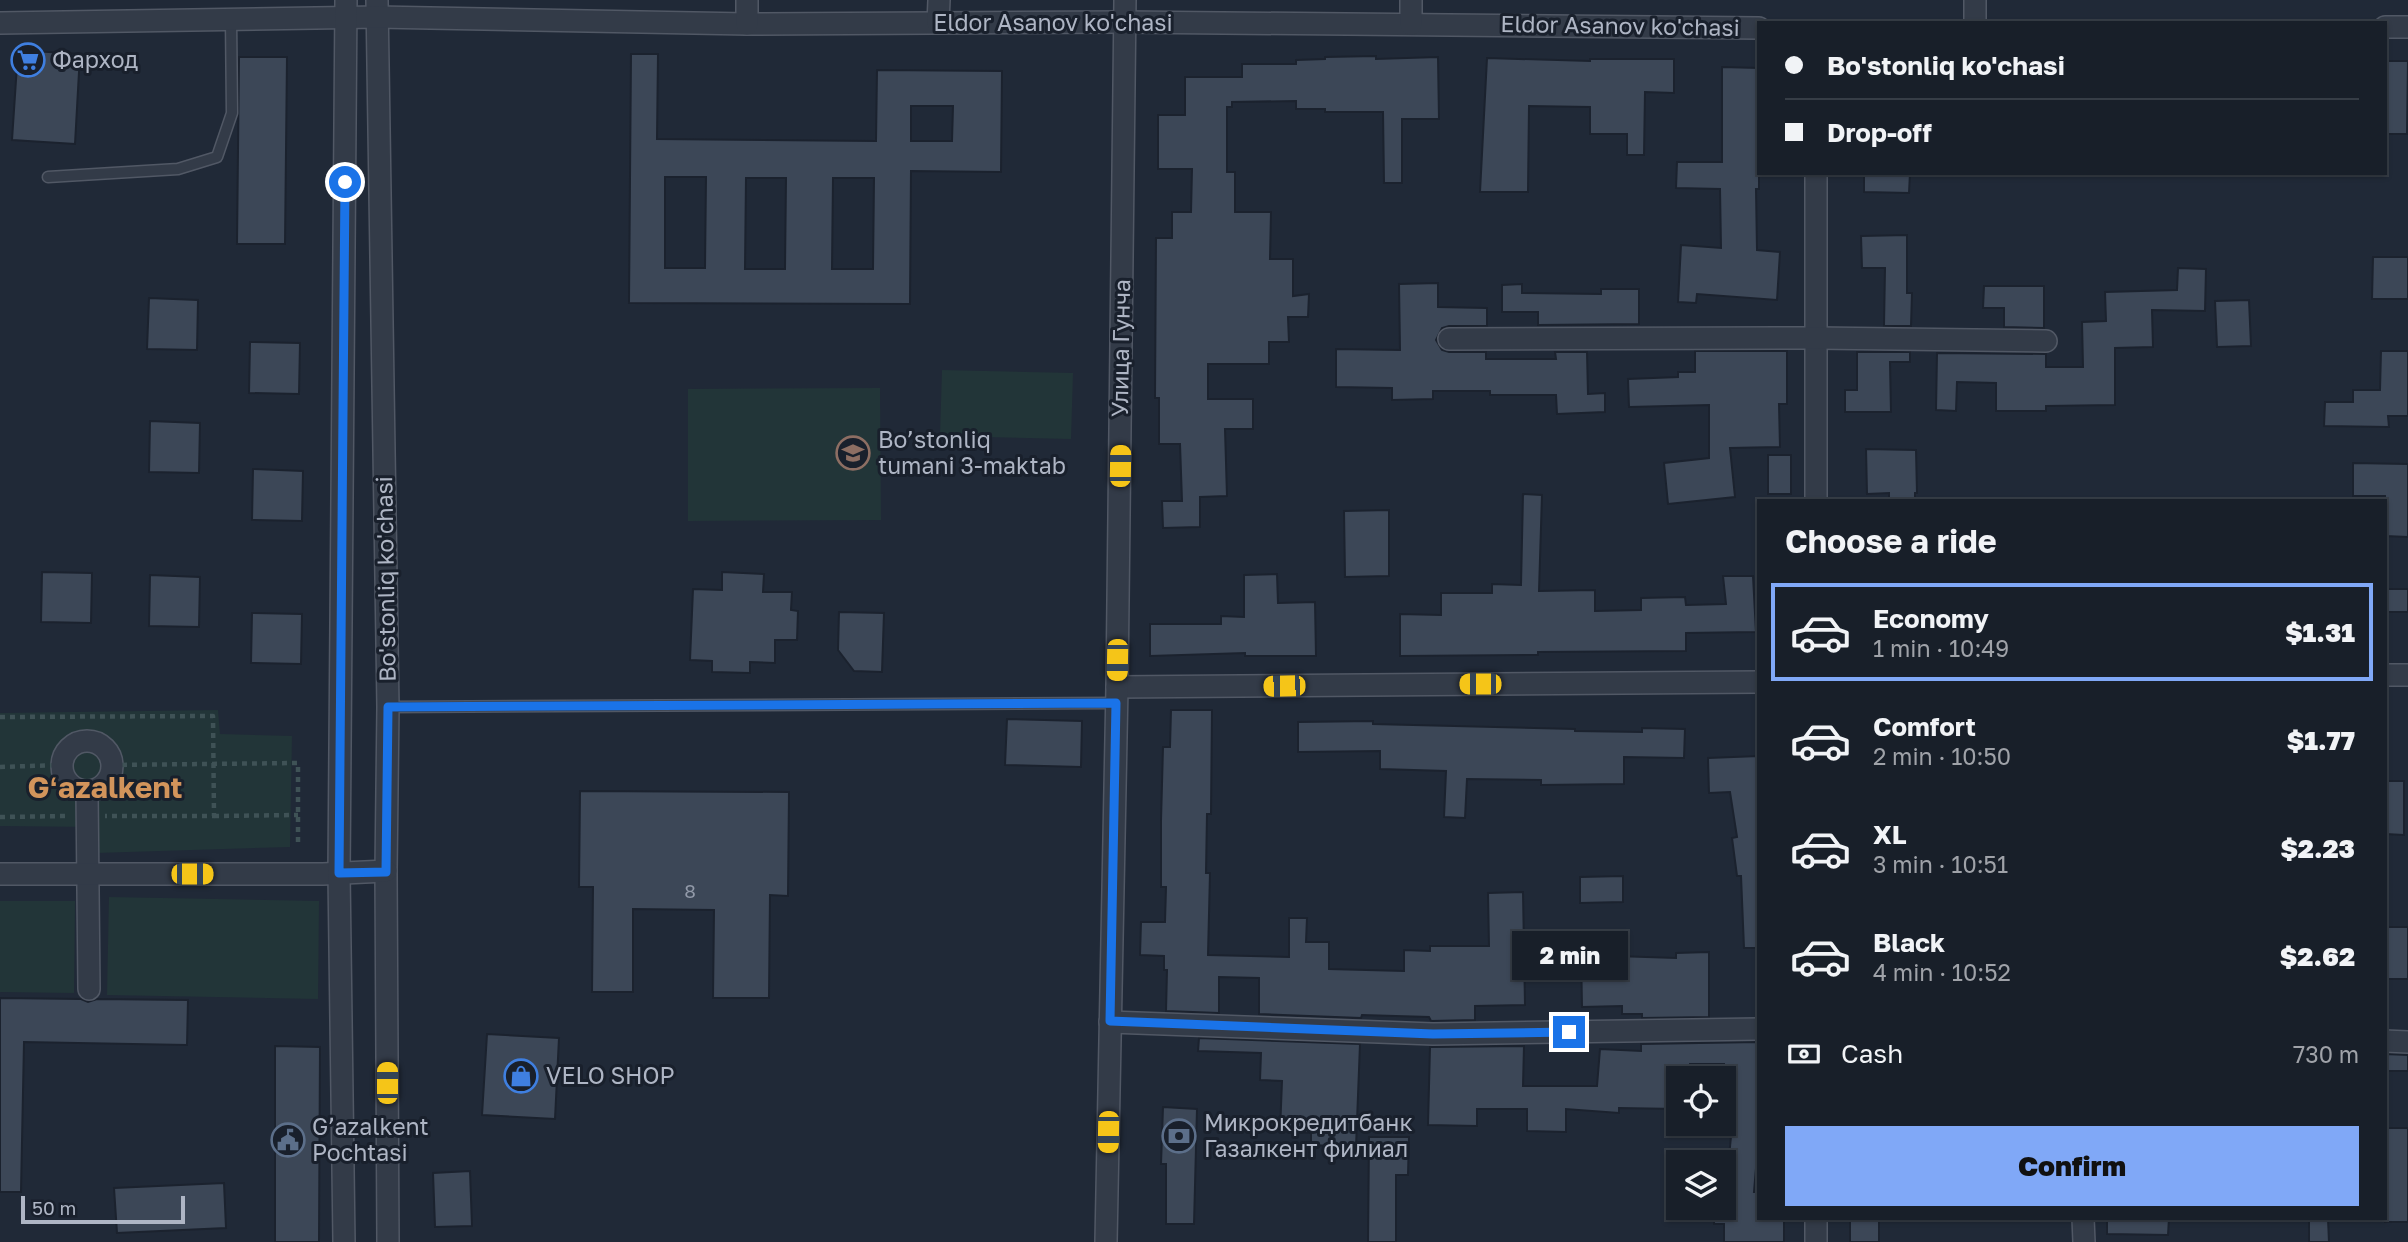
<!DOCTYPE html>
<html lang="en">
<head>
<meta charset="utf-8">
<style>
  body { margin:0; font-family:"Golos Text",sans-serif; background:#252c35; color:#f1f3f6; height:100vh; display:flex; flex-direction:column; font-size:26px; white-space:nowrap }
  * { box-sizing:border-box; margin:0 }
  p { font-size:23px; color:#9fa2a8 }
  .icon { flex:none; width:38px; height:38px; fill:none; stroke:currentColor; stroke-width:2; stroke-linecap:round; stroke-linejoin:round }
  .map { position:relative; flex:1; overflow:hidden }
  .details { position:absolute; left:1757px; top:499px; width:630px; height:721px; display:flex; flex-direction:column; background:#181f29; border-radius:0px; box-shadow:0 2px 5px #0004,0 0 0 2px #363d46 }
  .details>* { flex:none }
  .top-card { position:absolute; left:1757px; top:21px; width:630px; height:154px; border-radius:0px; box-shadow:0 2px 5px #0004,0 0 0 2px #363d46; display:grid; align-content:center; height:154px; padding:0 28px; background:#181f29 }
  .tools { position:absolute; left:1666px; top:1066px; display:grid; gap:14px }
  .tools a { display:grid; place-items:center; width:70px; height:70px; border-radius:0px; background:#181f29; box-shadow:0 2px 5px #0004,0 0 0 2px #363d46; font-size:35px }
  .scale { position:absolute; left:21px; bottom:18px; width:164px; box-sizing:border-box; padding-left:7px; border:4px solid #aeb5c4; border-top:0; font-size:19px; line-height:24px; white-space:nowrap; color:#aeb5c4; -webkit-text-stroke:5px #19202c; paint-order:stroke }
  .end { position:absolute; width:32px; height:32px; margin:-16px; border:9px solid #1a73e8; background:#fff; box-shadow:0 0 0 4px #fff }
  .from { border-radius:50% }
  .bubble { position:absolute; height:49px; border-radius:0px; background:#181f29; box-shadow:0 2px 5px #0004,0 0 0 2px #363d46; font-size:23px; font-weight:800; line-height:49px; text-align:center }
  .car { position:absolute; width:21px; height:42px; margin:-21px -10px; border-radius:9px; box-shadow:0 0 5px 2px #0007; background:linear-gradient(#f5c518 24%,#345 0 40%,#f5c518 0 76%,#345 0 86%,#f5c518 0) }
  .top-card b { display:flex; align-items:center; gap:24px; height:66px; font-size:26px }
  .top-card b+b { border-top:2px solid #363d46 }
  .top-card i { width:18px; height:18px; background:#f1f3f6 }
  ul { padding:0; list-style:none }
  li { display:flex; align-items:center; gap:21px; height:98px; margin:0 14px 10px; padding:0 14px; border:4px solid transparent; border-radius:0px }
  li div { flex:1 }
  li b { display:block; font-size:26px }
  li em { font-style:normal; font-weight:800 }
  li.active { border-color:#80a8f7 }
  li>.icon { width:63px; height:63px; stroke-width:1.5 }
  h2 { padding:0 28px; font-size:32px; line-height:84px }
  .pay { display:flex; align-items:center; gap:18px; height:77px; padding:0 28px; font-size:26px }
  .pay p { margin-inline-start:auto }
  .primary-button { display:flex; gap:14px; margin-top:auto; padding:14px 28px }
  .primary-button a { flex:1; height:80px; border-radius:0px; background:#80a8f7; color:#111; font-size:28px; font-weight:800; line-height:80px; text-align:center }
  .map>svg:first-child { display:block }
  .green { fill:#223538 }
  .building { fill:#3c4757; stroke:#1b222e; stroke-width:2; fill-rule:evenodd }
  .lines { fill:none; stroke-linecap:round; stroke-linejoin:round }
  .lane-casing { stroke:#515865; stroke-width:13 }
  .street-casing { stroke:#515865; stroke-width:24 }
  .path { stroke:#3f5256; stroke-width:4.5; stroke-dasharray:5 5; stroke-linecap:butt }
  .lane { stroke:#333b48; stroke-width:10 }
  .street { stroke:#333b48; stroke-width:21 }
  .route { stroke:#1a73e8; stroke-width:9 }
  .labels { text-anchor:middle; stroke-width:6; stroke-linejoin:round; paint-order:stroke }
  .number-label { font-size:19px; fill:#929aa9 }
  .street-label { font-size:23px; fill:#aeb5c4; stroke:#19202c }
  .poi-label { font-size:23px; fill:#aeb5c4; stroke:#19202c; text-anchor:start }
  .district-label { font-size:30px; font-weight:bold; fill:#d2945b; stroke:#19202c }
</style>
</head>
<body>
<div class="map">
<svg width="2408" height="1242" viewBox="0 0 2408 1242">
  <rect width="100%" height="100%" fill="#202937"/>
  <g class="green">
    <path d="M942,370L1073,373L1071,439L940,436Z"/>
    <path d="M880,388L881,520L688,521V389Z"/>
    <path d="M218,710L220,734L292,736L290,847L96,853L94,827L0,826V713Z"/>
    <path d="M109,897L319,901L318,999L107,995Z"/>
    <path d="M0,901H75L74,993L0,992Z"/>
  </g>
  <g class="building">
    <path d="M18,50L80,54L75,144L12,140Z"/>
    <path d="M631,54H658L657,139L876,141L877,70L1002,71L1001,172L911,171L910,304L629,303ZM911,106H953L952,141H911ZM665,177H706L705,268H665ZM746,178H786L785,269H745ZM833,178H874L873,269H832Z"/>
    <path d="M1376,56V59L1438,57L1439,119H1402V183H1384L1383,112H1325V109H1296V101L1232,102V107H1227V172H1235V212H1271L1270,259H1293V296L1309,294L1308,317H1288L1289,342H1269V364H1208V399H1253V429H1225L1227,496L1200,497V527L1163,528L1162,501H1182L1180,444H1159V398H1155L1156,238H1172V212H1191L1192,169H1158V115H1185V77H1242V64H1296V60L1325,59V57Z"/>
    <path d="M239,57H287L285,244H237Z"/>
    <path d="M1487,58L1590,61V59H1674V93L1645,92L1644,155H1627V134H1590V107L1529,106L1528,192H1480Z"/>
    <path d="M2385,61H2408L2407,134H2385Z"/>
    <path d="M1722,67L1759,68V189H1756L1757,250L1780,252L1777,300L1697,294L1696,303L1678,302L1681,245L1721,248L1720,189L1676,188L1677,162H1722Z"/>
    <path d="M1864,173H1910L1909,193L1864,192Z"/>
    <path d="M1907,235V293H1912L1911,326H1884L1885,268H1862L1861,236Z"/>
    <path d="M2373,257H2408V299H2372Z"/>
    <path d="M2178,268L2206,269L2205,311L2152,310L2153,347L2115,348V405L2046,406V411H1996V383L1957,382L1956,411L1936,410L1937,353L2046,354V367H2083L2082,322L2106,321L2105,292L2177,290Z"/>
    <path d="M1438,283V307L1487,308V326H1449L1442,328L1436,340L1442,350L1449,352H1486V359H1556L1555,352H1587L1588,394L1605,393V412L1557,414L1556,395H1490V391H1433V399L1392,400V388L1336,387V349L1400,350L1399,284Z"/>
    <path d="M1522,284V293L1601,294V289H1639V324L1538,325V312H1502V285Z"/>
    <path d="M1984,286H2044V328L2004,327V308H1983Z"/>
    <path d="M149,298L198,300L197,350L147,349Z"/>
    <path d="M2249,300L2251,346L2217,347L2215,301Z"/>
    <path d="M250,342L300,343L299,394L249,393Z"/>
    <path d="M1695,351H1787V404H1779L1780,447L1730,448L1735,497L1668,504L1664,463L1709,458V405L1629,407L1628,379L1678,377V372H1695Z"/>
    <path d="M2381,351H2408V416H2388L2389,427L2324,426L2325,402H2353V390H2380Z"/>
    <path d="M1857,352H1910V362H1890L1891,412H1845V390H1857Z"/>
    <path d="M150,421L200,423L199,473L149,472Z"/>
    <path d="M1866,449L1916,450L1917,493H1915V500H1889V493L1867,494Z"/>
    <rect x="1768" y="455" width="23" height="39"/>
    <path d="M2353,463L2408,464V537L2385,536V496H2353Z"/>
    <path d="M253,469L303,471L302,521L252,520Z"/>
    <path d="M1523,494L1542,495L1539,591L1595,590V611L1641,610V598L1685,597L1686,605L1726,604L1723,576H1753L1756,632L1686,633V651L1538,652V655L1400,656V614L1441,615V593H1492V584L1521,585Z"/>
    <path d="M1389,510V576L1345,577L1344,511Z"/>
    <path d="M42,572L92,573L91,623L41,622Z"/>
    <path d="M722,572L764,574L763,592H792L791,610L798,611L797,640H775V663L750,662V673L712,672V661L690,660L693,589L722,590Z"/>
    <path d="M1277,574L1278,603L1315,602L1316,656H1245V653L1150,656V624H1221V616L1244,617V575Z"/>
    <path d="M150,575L200,577L199,627L149,626Z"/>
    <rect x="2385" y="589" width="23" height="23"/>
    <path d="M839,612L884,613L882,672L854,671L838,650Z"/>
    <path d="M252,613L302,614L301,664L251,663Z"/>
    <path d="M1171,710H1212L1211,814H1207L1206,873H1210L1208,955L1289,957V918H1307L1306,942H1329V969L1404,971V950L1430,951V946H1489L1488,893L1523,892L1525,1005L1475,1006V1020L1431,1021L1429,1017L1362,1015L1361,1018L1259,1014V978L1219,977V1013L1166,1011L1167,970H1164V956L1140,955L1141,922H1165L1166,887H1161V821L1163,747H1170Z"/>
    <path d="M1007,719L1082,721L1081,767L1005,765Z"/>
    <path d="M1373,721V724L1575,729V731L1642,732V728L1685,729L1684,758L1624,757V784L1541,785V780L1467,779L1465,818L1444,817L1446,771L1380,769V751L1298,752V722Z"/>
    <path d="M1759,756V948H1744L1741,876H1737L1732,838L1737,837L1730,792L1709,793L1708,758Z"/>
    <path d="M2385,781H2404V835L2385,834Z"/>
    <path d="M580,791L789,792L788,896L770,895L769,998H713L714,910L633,909V992H592L593,887H579Z"/>
    <path d="M1623,876V902L1580,903V877Z"/>
    <rect x="2385" y="927" width="23" height="52"/>
    <path d="M1616,951V956L1676,958V953L1709,952V1017L1642,1018V1014H1622V1006L1582,1007L1581,952Z"/>
    <path d="M0,998L81,999L88,1002L97,999L188,1000L187,1045L24,1042L21,1192H0Z"/>
    <path d="M487,1034L559,1038L555,1119L482,1115Z"/>
    <path d="M1199,1038L1360,1044L1356,1147L1311,1145V1133L1280,1131L1282,1081L1260,1080L1261,1053L1198,1051Z"/>
    <path d="M1759,1042V1133L1754,1192H1759V1218H1784V1242H1724V1224H1714V1208H1724L1733,1116L1724,1115V1064H1690V1078H1678V1109L1619,1108V1113L1566,1109V1132L1527,1131V1109H1477V1126L1428,1125L1430,1047L1524,1046L1523,1086H1597L1600,1049L1641,1051V1044Z"/>
    <path d="M275,1046L320,1047L319,1242H275Z"/>
    <path d="M2385,1054L2408,1055V1071H2385Z"/>
    <path d="M1163,1107L1197,1109L1194,1224H1166V1164H1161Z"/>
    <rect x="2385" y="1128" width="23" height="94"/>
    <path d="M1369,1137H1409L1408,1175H1396V1242H1368Z"/>
    <path d="M470,1171L472,1226L435,1227L433,1173Z"/>
    <path d="M224,1183L226,1228L117,1233L114,1188Z"/>
    <rect x="1850" y="1218" width="29" height="24"/>
    <path d="M2107,1218H2169L2168,1235L2107,1234Z"/>
    <path d="M2309,1218H2328L2329,1242H2309Z"/>
  </g>
  <g class="lines">
    <defs>
      <g id="lane">
        <path d="M48,177L178,169L217,157L232,113L231,19"/>
        <path d="M388,707L1116,703"/>
      </g>
      <g id="street">
        <path d="M377,0L388,707L386,871L388,1242"/>
        <path d="M1975,0V23"/>
        <path d="M0,23L377,17L747,24L1125,22L1759,28"/>
        <path d="M938,23L939,0"/>
        <path d="M747,24V0"/>
        <path d="M1411,24V0"/>
        <path d="M2385,27H2408"/>
        <path d="M1816,173V500"/>
        <path d="M1449,339L1817,338L2046,341"/>
        <path d="M2385,675H2408"/>
        <path d="M1117,687L1759,682"/>
        <circle cx="87" cy="766" r="25"/>
        <path d="M87,791L89,989"/>
        <path d="M0,874H323L386,871"/>
        <path d="M1110,1022L1433,1034L1759,1029"/>
        <path d="M2385,1041L2408,1042"/>
        <path d="M1816,1218V1242"/>
        <path d="M2083,1218L2084,1242"/>
        <path d="M344,1242L339,873L346,0"/>
        <path d="M1106,1242L1117,687L1125,0"/>
      </g>
    </defs>
    <use href="#lane" class="lane-casing"/>
    <use href="#street" class="street-casing"/>
    <g class="path">
      <path d="M0,717L213,716L214,816H105"/>
      <path d="M112,765L298,763V844"/>
      <path d="M0,767L62,765"/>
      <path d="M214,816L298,815"/>
      <path d="M0,817L68,816"/>
    </g>
    <use href="#lane" class="lane"/>
    <use href="#street" class="street"/>
  </g>
  <g class="lines">
    <path class="route" d="M345,182L339,873L386,872L388,707L1116,703L1110,1021L1433,1034L1569,1032"/>
  </g>
  <defs>
    <symbol id="supermarket-ring" viewBox="-11 -11 22 22"><circle r="9.5" fill="#19202c" stroke="#3f7fe0" stroke-width="1.5"/><path d="M-6-5.5h2.5l.6 2H6L4.5 2H-2.5L-4.4-4H-6ZM-1.5 3.2a1.3 1.3 0 1 0 .1 0ZM3 3.2a1.3 1.3 0 1 0 .1 0Z" fill="#3f7fe0"/></symbol>
    <symbol id="school-ring" viewBox="-11 -11 22 22"><circle r="9.5" fill="#19202c" stroke="#8d6e63" stroke-width="1.5"/><path d="M0-5L7-2L0 1L-7-2ZM-4 1L0 2.5L4 1V4Q0 6-4 4Z" fill="#8d6e63"/></symbol>
    <symbol id="shop-ring" viewBox="-11 -11 22 22"><circle r="9.5" fill="#19202c" stroke="#3f7fe0" stroke-width="1.5"/><path d="M-5-2.5h2.3a2.7 3.5 0 0 1 5.4 0H5L5.5 6h-11ZM-1.5-2.5h3a1.5 2.3 0 0 0-3 0Z" fill="#3f7fe0"/></symbol>
    <symbol id="bank-ring" viewBox="-11 -11 22 22"><circle r="9.5" fill="#19202c" stroke="#5c6f8a" stroke-width="1.5"/><path d="M-6-4H6V4H-6ZM0-2.3a2.3 2.3 0 1 0 0 4.6a2.3 2.3 0 1 0 0-4.6Z" fill="#5c6f8a"/></symbol>
    <symbol id="civic-ring" viewBox="-11 -11 22 22"><circle r="9.5" fill="#19202c" stroke="#5c6f8a" stroke-width="1.5"/><path d="M-.6-6.5H3V-4.5H.6V-3L4-1V1h2V6H-6V1h2V-1L-.6-3ZM-1.2 2.5V6h2.4V2.5Z" fill="#5c6f8a"/></symbol>
  </defs>
  <g fill-rule="evenodd">
    <use href="#supermarket-ring" x="9" y="41" width="38" height="38"/>
    <use href="#school-ring" x="834" y="434" width="38" height="38"/>
    <use href="#shop-ring" x="502" y="1057" width="38" height="38"/>
    <use href="#bank-ring" x="1160" y="1117" width="38" height="38"/>
    <use href="#civic-ring" x="269" y="1121" width="38" height="38"/>
  </g>
  <g class="labels">
    <g class="number-label">
      <text x="690" y="898">8</text>
    </g>
    <g class="street-label">
      <text x="1053" y="31">Eldor Asanov ko'chasi</text>
      <text transform="translate(1620 26) rotate(1)" y="8">Eldor Asanov ko'chasi</text>
      <text transform="translate(1121 348) rotate(-89)" y="8">Улица Гунча</text>
      <text transform="translate(386 579) rotate(-91)" y="8">Bo'stonliq ko'chasi</text>
    </g>
    <g class="poi-label">
      <text x="52" y="68">Фарход</text>
      <text x="878" y="448">Bo’stonliq<tspan x="878" dy="26">tumani 3-maktab</tspan></text>
      <text x="546" y="1084">VELO SHOP</text>
      <text x="1204" y="1131">Микрокредитбанк<tspan x="1204" dy="26">Газалкент филиал</tspan></text>
      <text x="312" y="1135">Gʼazalkent<tspan x="312" dy="26">Pochtasi</tspan></text>
    </g>
    <g class="district-label">
      <text x="105" y="798">Gʻazalkent</text>
    </g>
  </g>
</svg>
<div class="tools">
<a><svg class="icon" aria-label="locate" viewBox="0 0 24 24"><circle cx="12" cy="12" r="6"/><path d="M12 2v4M12 18v4M2 12h4M18 12h4"/></svg></a>
<a><svg class="icon" aria-label="layers" viewBox="0 0 24 24"><path d="M12 4l9 5-9 5-9-5zM3 14l9 5 9-5"/></svg></a>
</div>
<div class="scale">50 m</div>
<i class="end from" style="left:345px;top:182px"></i>
<i class="end" style="left:1569px;top:1032px"></i>
<div class="bubble" style="left:1512px;top:931px;width:116px">2 min</div>
<i class="car" style="left:1120px;top:466px;rotate:1deg"></i>
<i class="car" style="left:1117px;top:660px;rotate:181deg"></i>
<i class="car" style="left:1480px;top:684px;rotate:270deg"></i>
<i class="car" style="left:1284px;top:686px;rotate:269deg"></i>
<i class="car" style="left:192px;top:874px;rotate:90deg"></i>
<i class="car" style="left:387px;top:1083px;rotate:0deg"></i>
<i class="car" style="left:1108px;top:1132px;rotate:181deg"></i>
<div class="top-card">
<b><i class="from"></i>Bo'stonliq ko'chasi</b>
<b><i></i>Drop-off</b>
</div>
<section class="details">
<h2>Choose a ride</h2>
<ul>
<li class="active"><svg class="icon" aria-label="car" viewBox="0 0 24 24"><path d="M5 17H2v-5l4-1 3-4h7l3 4 3 1v5h-3M9 17h6M6 11h13"/><circle cx="7" cy="17" r="2"/><circle cx="17" cy="17" r="2"/></svg><div><b>Economy</b><p>1 min · 10:49</p></div><em>$1.31</em></li>
<li><svg class="icon" aria-label="car" viewBox="0 0 24 24"><path d="M5 17H2v-5l4-1 3-4h7l3 4 3 1v5h-3M9 17h6M6 11h13"/><circle cx="7" cy="17" r="2"/><circle cx="17" cy="17" r="2"/></svg><div><b>Comfort</b><p>2 min · 10:50</p></div><em>$1.77</em></li>
<li><svg class="icon" aria-label="car" viewBox="0 0 24 24"><path d="M5 17H2v-5l4-1 3-4h7l3 4 3 1v5h-3M9 17h6M6 11h13"/><circle cx="7" cy="17" r="2"/><circle cx="17" cy="17" r="2"/></svg><div><b>XL</b><p>3 min · 10:51</p></div><em>$2.23</em></li>
<li><svg class="icon" aria-label="car" viewBox="0 0 24 24"><path d="M5 17H2v-5l4-1 3-4h7l3 4 3 1v5h-3M9 17h6M6 11h13"/><circle cx="7" cy="17" r="2"/><circle cx="17" cy="17" r="2"/></svg><div><b>Black</b><p>4 min · 10:52</p></div><em>$2.62</em></li>
</ul>
<div class="pay"><svg class="icon" aria-label="cash" viewBox="0 0 24 24"><path d="M3 7h18v10H3z"/><circle cx="12" cy="12" r="2"/></svg>Cash<p>730 m</p></div>
<div class="primary-button"><a>Confirm</a></div>
</section>
</div>
</body>
</html>
